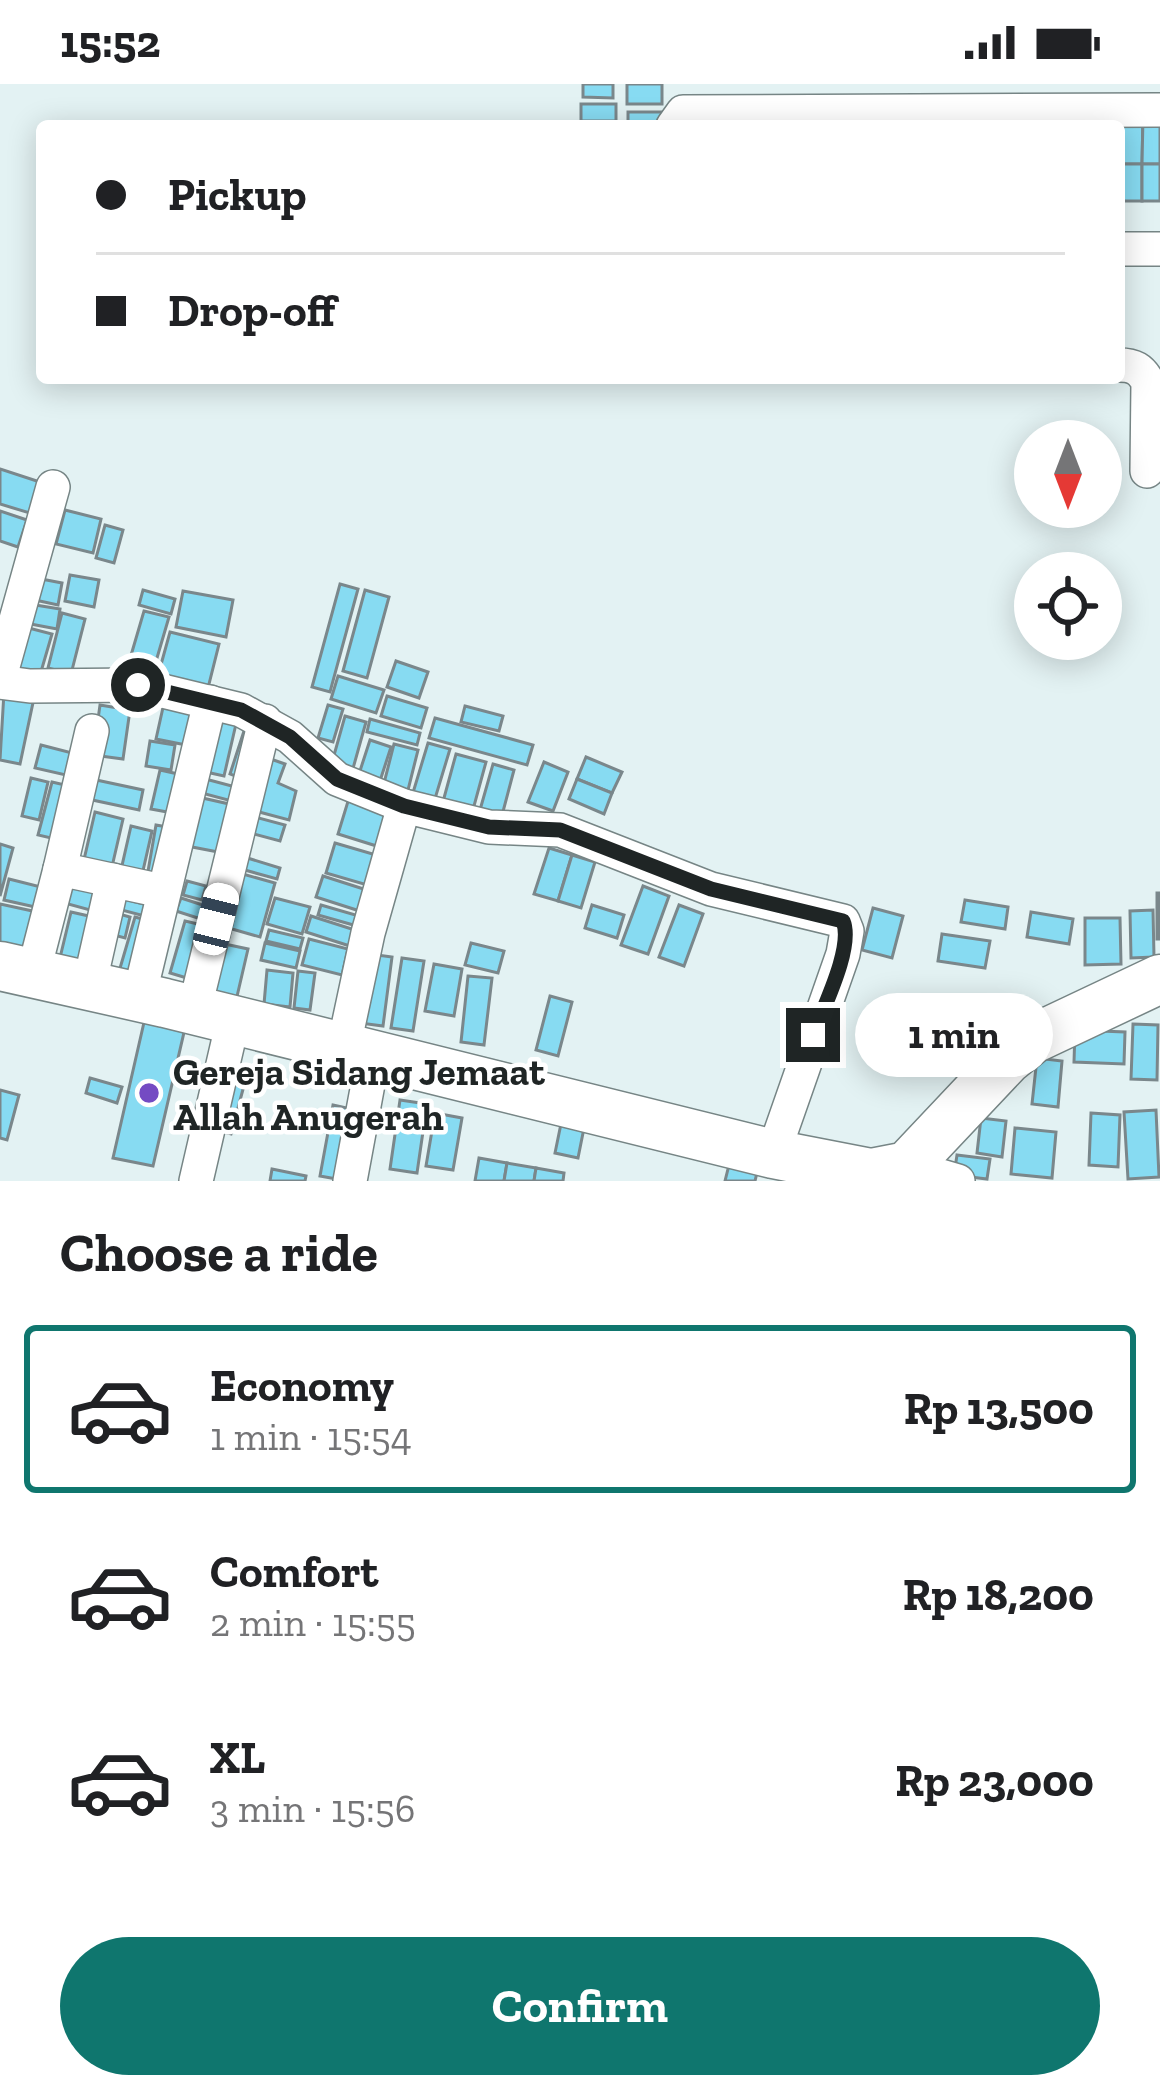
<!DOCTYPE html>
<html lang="en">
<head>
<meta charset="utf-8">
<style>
  body { margin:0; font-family:"Zilla Slab",serif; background:#f6f6f6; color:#202124; height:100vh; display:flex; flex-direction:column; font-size:45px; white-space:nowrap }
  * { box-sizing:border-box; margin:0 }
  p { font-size:39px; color:#757577 }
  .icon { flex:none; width:66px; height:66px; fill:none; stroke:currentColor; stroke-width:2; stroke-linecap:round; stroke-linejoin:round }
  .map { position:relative; height:1097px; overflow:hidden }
  .details { display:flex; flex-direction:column; background:#fff; flex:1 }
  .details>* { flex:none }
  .hud { position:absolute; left:36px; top:36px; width:1089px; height:264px; border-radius:12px; box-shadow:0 6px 30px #0003; display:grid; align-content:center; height:264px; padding:0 60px; background:#fff }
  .needle { width:78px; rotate:180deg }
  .fabs { position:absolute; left:1014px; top:336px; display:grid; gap:24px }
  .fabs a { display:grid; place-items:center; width:108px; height:108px; border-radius:50%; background:#fff; box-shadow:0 6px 30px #0003; font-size:60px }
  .end { position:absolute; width:54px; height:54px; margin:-27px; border:15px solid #1f2525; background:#fff; box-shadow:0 0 0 6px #fff }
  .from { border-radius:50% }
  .bubble { position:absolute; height:84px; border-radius:42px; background:#fff; box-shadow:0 6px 30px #0003; font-size:39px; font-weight:800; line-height:84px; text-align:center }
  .car { position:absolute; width:36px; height:72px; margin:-36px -18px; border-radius:15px; box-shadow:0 0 9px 3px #0007; background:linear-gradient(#fff 24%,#345 0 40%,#fff 0 76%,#345 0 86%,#fff 0) }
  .hud b { display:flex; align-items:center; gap:42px; height:114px; font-size:45px }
  .hud b+b { border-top:3px solid #e0e0e0 }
  .hud i { width:30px; height:30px; background:#202124 }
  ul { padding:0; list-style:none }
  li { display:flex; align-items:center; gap:36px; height:168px; margin:0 24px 18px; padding:0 36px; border:6px solid transparent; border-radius:12px }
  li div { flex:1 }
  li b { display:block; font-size:45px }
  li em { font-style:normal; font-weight:800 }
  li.active { border-color:#0f766e }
  li>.icon { width:108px; height:108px; stroke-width:1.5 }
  h2 { padding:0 60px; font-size:54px; line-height:144px }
  .action { display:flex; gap:24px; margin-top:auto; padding:24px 60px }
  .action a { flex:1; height:138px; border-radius:72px; background:#0f766e; color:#fff; font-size:48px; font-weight:800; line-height:138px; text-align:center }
  .status { display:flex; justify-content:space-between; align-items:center; height:84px; padding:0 60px; background:#fff; direction:ltr }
  .status svg { height:33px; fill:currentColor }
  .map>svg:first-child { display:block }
  .building { fill:#87dbf2; stroke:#7a878b; stroke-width:3 }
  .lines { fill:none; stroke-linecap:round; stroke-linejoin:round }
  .minor-casing { stroke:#768585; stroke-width:36 }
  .secondary-casing { stroke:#768585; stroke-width:51 }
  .minor { stroke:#fff; stroke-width:33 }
  .secondary { stroke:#fff; stroke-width:48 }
  .route { stroke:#1f2525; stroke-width:15 }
  .poi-dot { fill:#744bc3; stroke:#fff; stroke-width:4.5 }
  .labels { text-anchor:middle; stroke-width:9; stroke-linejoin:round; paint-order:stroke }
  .poi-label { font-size:39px; font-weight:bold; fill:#1f2525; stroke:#fff; text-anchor:start }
</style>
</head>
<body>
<div class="status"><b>15:52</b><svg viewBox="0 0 49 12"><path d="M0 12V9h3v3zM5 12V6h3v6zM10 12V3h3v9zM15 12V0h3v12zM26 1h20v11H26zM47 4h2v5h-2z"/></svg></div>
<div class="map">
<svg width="1160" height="1097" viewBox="0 0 1160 1097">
  <rect width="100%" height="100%" fill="#e3f2f3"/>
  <g class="building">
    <path d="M583,0H613V14L583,13Z"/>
    <rect x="627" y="0" width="35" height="20"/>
    <rect x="581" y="20" width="35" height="17"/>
    <rect x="628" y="28" width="37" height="14"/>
    <path d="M1143,32L1142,80H1119V42Z"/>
    <path d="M1143,32H1160V80H1142Z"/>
    <rect x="1119" y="80" width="23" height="37"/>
    <rect x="1142" y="80" width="18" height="37"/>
    <path d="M0,385L43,399L33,430L0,420Z"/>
    <path d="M65,426L101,435L93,469L56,460Z"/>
    <path d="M0,427L27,436L18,463L0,457Z"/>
    <path d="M105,441L123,446L114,479L96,474Z"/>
    <path d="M70,491L99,496L94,523L65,517Z"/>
    <path d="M31,493L62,499L58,521L26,514Z"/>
    <path d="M340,500L358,505L330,608L312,603Z"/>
    <path d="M143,506L175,515L171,530L139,521Z"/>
    <path d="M365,506L389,513L367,594L343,587Z"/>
    <path d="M183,507L233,516L226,553L176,543Z"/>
    <path d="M23,519L60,525L57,545L20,538Z"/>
    <path d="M144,527L169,533L152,591L127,585Z"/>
    <path d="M62,529L85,535L71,590L48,584Z"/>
    <path d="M21,542L52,550L38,598L7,590Z"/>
    <path d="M170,548L219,560L207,608L157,595Z"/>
    <path d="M396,577L428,588L419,614L387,603Z"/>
    <path d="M338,592L384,606L376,629L331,615Z"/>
    <path d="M4,608L34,614L20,680L0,676Z"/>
    <path d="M387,612L427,624L421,644L381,632Z"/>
    <path d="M164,619L203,627L196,663L156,655Z"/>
    <path d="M100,621L130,626L123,675L93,671Z"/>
    <path d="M328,621L343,625L333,658L318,654Z"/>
    <path d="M465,622L503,632L499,647L461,638Z"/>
    <path d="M345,632L366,638L352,688L331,682Z"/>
    <path d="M209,634L236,640L224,692L197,686Z"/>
    <path d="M435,634L533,661L527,681L429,654Z"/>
    <path d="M370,635L420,649L417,661L367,648Z"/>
    <path d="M244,647L260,653L245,696L230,690Z"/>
    <path d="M370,656L391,663L379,700L358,693Z"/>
    <path d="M150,657L175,661L171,686L146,682Z"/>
    <path d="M428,659L450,665L434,718L412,712Z"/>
    <path d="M394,660L418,666L406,714L382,707Z"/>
    <path d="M41,661L84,672L79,694L35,684Z"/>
    <path d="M456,670L486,678L471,733L441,725Z"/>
    <path d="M259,671L285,680L278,699L296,707L289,736L244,724Z"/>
    <path d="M586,673L622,688L612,709L577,695Z"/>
    <path d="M544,678L568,688L553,727L528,718Z"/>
    <path d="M493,680L514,686L500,739L478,733Z"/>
    <path d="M160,686L187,692L178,730L151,725Z"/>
    <path d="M198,693L247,706L243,720L194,707Z"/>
    <path d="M31,694L48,698L39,736L22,732Z"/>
    <path d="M87,694L143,706L139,726L83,714Z"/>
    <path d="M577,695L612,709L604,730L569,715Z"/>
    <path d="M52,698L78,704L64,757L38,751Z"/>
    <path d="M198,713L229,720L218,768L187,762Z"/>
    <path d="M349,714L394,727L383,764L338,750Z"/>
    <path d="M95,728L123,735L111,787L83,780Z"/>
    <path d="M244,730L285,741L280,757L239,746Z"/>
    <path d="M156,741L173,744L164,796L147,793Z"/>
    <path d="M131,742L152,747L142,791L121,786Z"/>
    <path d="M335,759L383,773L374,803L326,789Z"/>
    <path d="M0,760L13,764L0,812Z"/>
    <path d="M549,764L572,771L558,817L534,810Z"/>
    <path d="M238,771L280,784L277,795L234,783Z"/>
    <path d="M572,771L595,778L581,824L558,817Z"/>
    <path d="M232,787L275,799L260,853L218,841Z"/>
    <path d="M323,792L373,808L366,829L316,813Z"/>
    <path d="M9,795L49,805L44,825L4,816Z"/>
    <path d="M187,797L206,802L202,816L183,811Z"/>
    <path d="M61,800L106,811L101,829L57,817Z"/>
    <path d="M643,802L669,812L648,870L621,861Z"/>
    <rect x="1157" y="809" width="3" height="46"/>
    <path d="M117,813L155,823L152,834L114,824Z"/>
    <path d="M181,814L218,826L213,839L176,827Z"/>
    <path d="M275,814L310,823L302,850L267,840Z"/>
    <path d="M965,816L1008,823L1005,845L961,838Z"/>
    <path d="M0,820L37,828L30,865L0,859Z"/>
    <path d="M321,821L359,832L357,842L318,831Z"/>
    <path d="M592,821L624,831L617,854L585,844Z"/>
    <path d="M679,821L703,830L684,882L659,873Z"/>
    <path d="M873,824L903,832L892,874L862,866Z"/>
    <path d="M1153,826L1154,873L1131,874L1130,827Z"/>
    <path d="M71,828L102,835L89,889L58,882Z"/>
    <path d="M112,828L130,833L125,854L106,849Z"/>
    <path d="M1031,828L1073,835L1069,860L1027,853Z"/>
    <path d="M311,832L358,847L353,863L306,848Z"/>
    <path d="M135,833L153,838L136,893L118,891Z"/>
    <path d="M1085,834H1120L1121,880L1085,881Z"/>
    <path d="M185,837L211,843L197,897L170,889Z"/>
    <path d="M269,846L303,854L300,865L266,857Z"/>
    <path d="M942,850L990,857L985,884L938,877Z"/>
    <path d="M309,855L348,865L342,891L302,881Z"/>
    <path d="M220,859L248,865L235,921L207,915Z"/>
    <path d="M265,859L300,867L296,884L261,876Z"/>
    <path d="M471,859L504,867L498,889L465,881Z"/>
    <path d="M370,870L392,873L383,942L360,939Z"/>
    <path d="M402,874L424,877L413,947L391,944Z"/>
    <path d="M434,880L462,885L454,932L425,927Z"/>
    <path d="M267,886L293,889L290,923L264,920Z"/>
    <path d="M298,887L315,889L310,926L294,924Z"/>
    <path d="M468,892L492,894L484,961L461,958Z"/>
    <path d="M550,912L572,918L558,972L536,966Z"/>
    <path d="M145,934L185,944L153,1082L113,1074Z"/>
    <path d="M1133,940L1158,941L1157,996L1131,995Z"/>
    <path d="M1075,946L1125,948L1124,980L1074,978Z"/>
    <path d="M1037,974L1062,977L1058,1023L1032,1020Z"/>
    <path d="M230,978L249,983L231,1050L212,1045Z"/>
    <path d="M90,994L122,1003L117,1019L86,1009Z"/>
    <path d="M0,1006L19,1011L7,1056L0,1054Z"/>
    <path d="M400,1016L427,1020L417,1089L390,1085Z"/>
    <path d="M333,1021L355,1026L342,1096L320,1092Z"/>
    <path d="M1156,1026L1159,1093L1128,1095L1124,1028Z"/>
    <path d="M435,1029L462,1034L453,1086L426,1082Z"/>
    <path d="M1091,1029L1120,1031L1118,1083L1089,1081Z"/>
    <path d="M563,1030L586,1034L578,1074L555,1069Z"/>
    <path d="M981,1034L1006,1037L1002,1073L977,1069Z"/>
    <path d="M1015,1044L1056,1048L1052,1094L1011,1090Z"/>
    <path d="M957,1071L990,1075L987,1095L954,1091Z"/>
    <path d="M479,1074L507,1079L504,1097H475Z"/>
    <path d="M730,1077L758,1084L755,1097H725Z"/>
    <path d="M507,1079L536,1084L534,1097H504Z"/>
    <path d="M536,1084L564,1089L563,1097H534Z"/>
    <path d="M272,1085L306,1092L305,1097H270Z"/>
  </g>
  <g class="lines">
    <defs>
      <g id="minor">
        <path d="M673,42L683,28L1160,26"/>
        <path d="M1119,165H1160"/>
        <path d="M1119,281C1134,281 1141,285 1148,298L1147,387"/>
        <path d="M0,593L53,403"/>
        <path d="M0,598L30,602L138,601L241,626L290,653L337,695L404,722L489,743L560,746L711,805L843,837L847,847L843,870L773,1070"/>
        <path d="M60,785L92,647"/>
        <path d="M33,890L60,785L162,807"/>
        <path d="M89,902L113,796"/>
        <path d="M139,913L210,618"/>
        <path d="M194,927L265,637"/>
        <path d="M343,966L368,849L404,722"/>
        <path d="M907,1082L958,1097"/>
        <path d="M196,1097L233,937"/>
        <path d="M350,1097L373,973"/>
      </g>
      <path id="secondary" d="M0,882L165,919L773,1070L871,1089L907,1082L1007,976L1033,955L1160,895"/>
    </defs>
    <use href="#minor" class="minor-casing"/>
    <use href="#secondary" class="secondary-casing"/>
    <use href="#minor" class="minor"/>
    <use href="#secondary" class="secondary"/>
  </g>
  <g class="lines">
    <path class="route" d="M138,601L241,626L290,653L337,695L404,722L489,743L560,746L711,805L843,837C854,863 823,924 813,951"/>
  </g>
  <circle class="poi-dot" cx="149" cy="1009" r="12"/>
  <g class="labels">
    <g class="poi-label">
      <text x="173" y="1001">Gereja Sidang Jemaat<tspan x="173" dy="45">Allah Anugerah</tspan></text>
    </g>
  </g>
</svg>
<div class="fabs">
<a><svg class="needle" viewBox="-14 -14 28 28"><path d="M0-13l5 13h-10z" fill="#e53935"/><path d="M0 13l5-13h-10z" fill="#757577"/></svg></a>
<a><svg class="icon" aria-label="locate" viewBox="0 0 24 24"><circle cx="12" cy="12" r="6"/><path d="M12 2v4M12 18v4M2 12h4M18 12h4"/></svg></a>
</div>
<i class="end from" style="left:138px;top:601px"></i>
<i class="end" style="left:813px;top:951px"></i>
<div class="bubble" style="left:855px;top:909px;width:198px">1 min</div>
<i class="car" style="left:216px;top:835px;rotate:14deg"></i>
<div class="hud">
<b><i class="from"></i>Pickup</b>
<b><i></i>Drop-off</b>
</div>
</div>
<section class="details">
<h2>Choose a ride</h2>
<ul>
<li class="active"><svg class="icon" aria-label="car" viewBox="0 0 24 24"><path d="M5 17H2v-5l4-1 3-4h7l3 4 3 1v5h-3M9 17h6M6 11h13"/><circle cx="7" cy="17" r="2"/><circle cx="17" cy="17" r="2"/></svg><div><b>Economy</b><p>1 min · 15:54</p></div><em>Rp 13,500</em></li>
<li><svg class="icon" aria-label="car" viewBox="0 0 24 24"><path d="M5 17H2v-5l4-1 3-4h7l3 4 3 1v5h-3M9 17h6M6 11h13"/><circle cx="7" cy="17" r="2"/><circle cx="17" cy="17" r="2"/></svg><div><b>Comfort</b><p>2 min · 15:55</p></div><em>Rp 18,200</em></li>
<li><svg class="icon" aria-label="car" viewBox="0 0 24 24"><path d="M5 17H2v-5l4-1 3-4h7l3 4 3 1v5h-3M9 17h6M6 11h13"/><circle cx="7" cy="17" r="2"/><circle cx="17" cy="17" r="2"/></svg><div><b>XL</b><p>3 min · 15:56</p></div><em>Rp 23,000</em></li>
</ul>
<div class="action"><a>Confirm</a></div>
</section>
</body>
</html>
